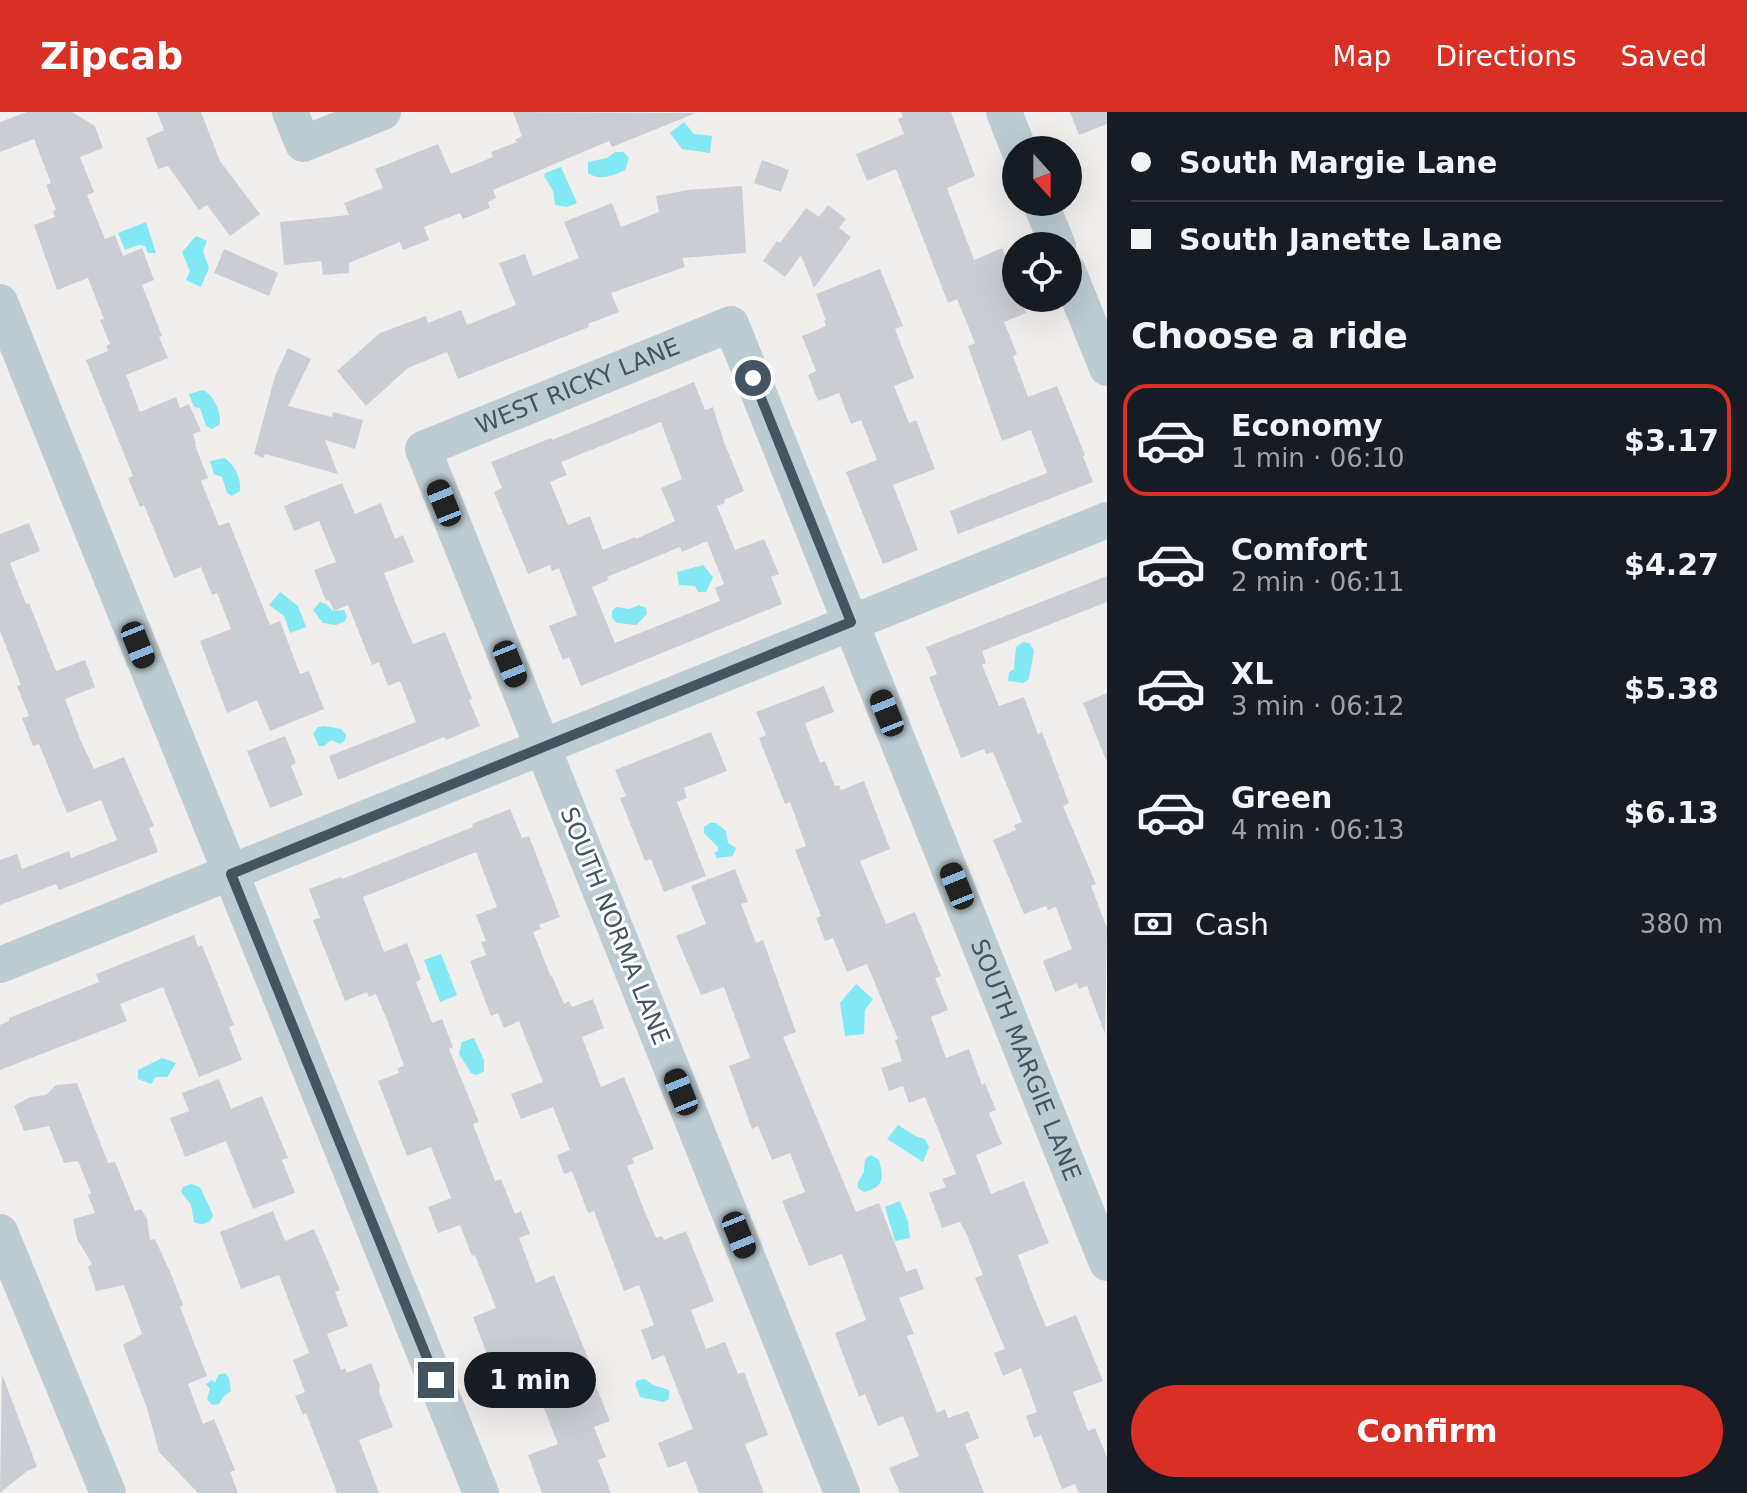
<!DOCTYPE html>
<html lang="en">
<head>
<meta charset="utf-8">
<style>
  body { margin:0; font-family:"DejaVu Sans",sans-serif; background:#20242c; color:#f1f3f6; height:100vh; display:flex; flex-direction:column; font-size:30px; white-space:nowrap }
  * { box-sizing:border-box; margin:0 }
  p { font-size:26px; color:#9ea1a6 }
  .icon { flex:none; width:44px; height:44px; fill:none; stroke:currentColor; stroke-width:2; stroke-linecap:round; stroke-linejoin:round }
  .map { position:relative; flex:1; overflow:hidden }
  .sheet { display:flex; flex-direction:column; background:#171b24; width:640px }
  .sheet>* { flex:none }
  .guide { display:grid; align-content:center; height:176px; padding:0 24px; background:#171b24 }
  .needle { width:52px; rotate:159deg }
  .controls { position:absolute; left:1002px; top:24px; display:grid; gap:16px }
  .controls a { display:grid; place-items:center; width:80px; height:80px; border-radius:50%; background:#171b24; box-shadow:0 8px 32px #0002; font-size:40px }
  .end { position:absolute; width:36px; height:36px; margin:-18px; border:10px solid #45545e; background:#fff; box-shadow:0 0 0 4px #fff }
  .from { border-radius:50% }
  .bubble { position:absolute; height:56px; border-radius:28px; background:#171b24; box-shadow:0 8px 32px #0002; font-size:26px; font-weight:600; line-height:56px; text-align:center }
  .car { position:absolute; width:24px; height:48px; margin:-24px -12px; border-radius:10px; box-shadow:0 0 6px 2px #0007; background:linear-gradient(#222 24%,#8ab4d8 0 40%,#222 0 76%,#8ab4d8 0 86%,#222 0) }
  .guide b { display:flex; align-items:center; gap:28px; height:76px; font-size:30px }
  .guide b+b { border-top:2px solid #363941 }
  .guide i { width:20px; height:20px; background:#f1f3f6 }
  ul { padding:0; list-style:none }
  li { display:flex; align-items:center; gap:24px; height:112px; margin:0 16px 12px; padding:0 8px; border:4px solid transparent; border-radius:24px }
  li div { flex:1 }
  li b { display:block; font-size:30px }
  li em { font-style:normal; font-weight:600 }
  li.active { border-color:#d93025 }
  li>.icon { width:72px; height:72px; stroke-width:1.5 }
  h2 { padding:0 24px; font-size:36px; line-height:96px }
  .pay { display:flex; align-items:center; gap:20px; height:88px; padding:0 24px; font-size:30px }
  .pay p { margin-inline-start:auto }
  .button { display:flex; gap:16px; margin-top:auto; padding:16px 24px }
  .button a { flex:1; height:92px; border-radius:48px; background:#d93025; color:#fff; font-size:32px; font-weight:600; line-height:92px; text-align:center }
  header { display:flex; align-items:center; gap:48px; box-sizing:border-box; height:112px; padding:0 40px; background:#d93025; color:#fff }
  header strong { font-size:38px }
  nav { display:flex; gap:44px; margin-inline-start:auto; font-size:28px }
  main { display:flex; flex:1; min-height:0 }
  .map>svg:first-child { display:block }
  .water { fill:#81e8f4 }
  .building { fill:#caced4; fill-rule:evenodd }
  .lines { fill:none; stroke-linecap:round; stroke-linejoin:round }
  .minor { stroke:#bdcbd2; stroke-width:36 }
  .route { stroke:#45545e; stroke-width:10 }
  .labels { text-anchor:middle; stroke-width:6; stroke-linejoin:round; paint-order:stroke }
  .street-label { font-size:24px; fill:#45545e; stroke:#fff }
</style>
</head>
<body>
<header>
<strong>Zipcab</strong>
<nav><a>Map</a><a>Directions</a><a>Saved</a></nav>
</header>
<main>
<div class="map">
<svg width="1107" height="1381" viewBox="0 0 1107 1381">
  <rect width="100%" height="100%" fill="#f1eeee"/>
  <g class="water">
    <path d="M684,10L694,22L712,24L710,41L682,37L670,21Z"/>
    <path d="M615,40H624L629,46L625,58C613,64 600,69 588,61V50L607,46Z"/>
    <path d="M561,55L577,91L567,95L555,93L553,79L544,64L545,61Z"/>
    <path d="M146,110L156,141H148L145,134L139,133L125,138L118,121Z"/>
    <path d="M196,124L207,129L203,139L209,156L201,175L186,168L190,159L182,140Z"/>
    <path d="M203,278C214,283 221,300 220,312L212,317L206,314L200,296L194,295L189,282Z"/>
    <path d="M224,346C234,351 242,368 240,379L232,384L227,381L222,365L214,362L210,349Z"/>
    <path d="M703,453L713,465L706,480H698L695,474L679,473L677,460Z"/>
    <path d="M280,480L298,494L306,515L290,521L284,504L269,493Z"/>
    <path d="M320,490L326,492L333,499L344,498L347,504L345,509L336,513L323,511L313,498Z"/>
    <path d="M639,493L646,496L647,502L636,513L617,511L612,506V499L616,495L629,497Z"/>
    <path d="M1023,530L1029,531L1034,538L1029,567L1023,571L1008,569L1009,560L1014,557L1016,535Z"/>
    <path d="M325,614L341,617L346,623L345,628L340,632L331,628L324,634H319L313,622L318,615Z"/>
    <path d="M710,711H716L726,719L728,731L736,736L733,744L717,746L714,741L718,739V735L704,721V715Z"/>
    <path d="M441,842L457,883L440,890L424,848Z"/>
    <path d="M856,872L873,887L865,898L864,922L845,924L840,891Z"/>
    <path d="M474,926L484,948V959L477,963L471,961L459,942L462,930Z"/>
    <path d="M162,946L176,951L167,965H156L151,972L138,967V958Z"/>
    <path d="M898,1013L915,1024L925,1027L929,1035L923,1050L887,1027Z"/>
    <path d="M871,1043L879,1048C883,1064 886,1075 864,1080L858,1076V1070L864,1060L865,1047Z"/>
    <path d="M191,1072L200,1075L213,1103C211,1112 201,1114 194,1110L191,1093L181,1080L183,1075Z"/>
    <path d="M900,1089L908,1110L910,1126L895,1129L885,1095Z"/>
    <path d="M225,1261L229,1266L231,1279L224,1284L219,1292L212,1293L207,1287L210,1277L206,1272L212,1268L215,1271L218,1263Z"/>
    <path d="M645,1267L653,1273L669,1278V1287L663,1290L640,1285L635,1271L638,1268Z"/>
  </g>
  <g class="building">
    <path d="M27,0H72L95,14L103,36L80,45L94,80L87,83L105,127L115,123L123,144L142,136L154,168L142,173L162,224L159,225L168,246L126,263L140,300L176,285L180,296L189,292L201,319L193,322L196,332L195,333L208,366L201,369L219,414L229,410L270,513L280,509L300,562L309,559L324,597L270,619L257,588L227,601L200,529L231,517L217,481L212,483L201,455L174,466L144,393L140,395L128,366L133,364L86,248L108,239L106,234L110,232L100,208L104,207L88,166L57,178L34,113L55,105L53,99L56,98L46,73L51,71L34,27L0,40V10Z"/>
    <path d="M157,0H201L220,49L260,102L230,124L207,93L199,98L168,54L158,57L146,26L164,18Z"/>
    <path d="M513,0L696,1L612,35L609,29L493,78L496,86L488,90L490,96L463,107L460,101L424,115L429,128L403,138L400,130L349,151V161L323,163L321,149L284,153L280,110L349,103L344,91L383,76L375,57L438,32L451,62L493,45L491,40L517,30L515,28L522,24Z"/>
    <path d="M901,0H951L975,64L947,76L974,148L1002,136L1014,164L1016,186H1021L1026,201L1004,210L1017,242L1013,244L1028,285L1057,274L1085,343L1083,344L1093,370L958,422L950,399L1047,361L1031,318L1002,329L968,234L975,231L957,187L948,191L896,57L867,69L856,42L904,22L898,7L903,5Z"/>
    <path d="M1070,0H1107V12L1079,23Z"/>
    <path d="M762,48L789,58L781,80L754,71Z"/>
    <path d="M742,74L746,141L682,146L685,155L611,181L619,200L588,212L589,215L458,267L447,240L408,256L366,294L337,259L380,221L426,204L428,211L461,198L467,213L516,193L499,151L525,142L533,164L579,146L564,110L612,91L621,115L659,100L656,84L688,78Z"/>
    <path d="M828,93L846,107L839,116L851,125L814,176L801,143L785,165L763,149L777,129L780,131L806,96L819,105Z"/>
    <path d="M224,137L278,161L269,184L214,161Z"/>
    <path d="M880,157L903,214L895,217L914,266L894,274L909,311L916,308L935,357L893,373L918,438L883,452L846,360L877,348L861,308L851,312L839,281L818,289L808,263L816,259L802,224L826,214L824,208H826L816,182Z"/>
    <path d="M288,236L311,247L288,294L332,305L333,300L363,308L355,337L325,328L338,362L265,342L263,346L254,342L275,264Z"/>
    <path d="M694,270L705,298L713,295L724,330L744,379L724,388L725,391L717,394L735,438L764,427L779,462L771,465L782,492L581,574L569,545L563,548L549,514L577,503L559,456L552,459L550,453L528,462L494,380L502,376L491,350L551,326L552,328ZM661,310L682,367L661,376L675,409L636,427L635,425L603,438L590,404L568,413L550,370L567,363L561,350ZM707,429L724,472L715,476L720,489L615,531L592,475L609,468L607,465L680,435L682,440Z"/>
    <path d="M342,371L355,402L381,391L395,427L403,423L414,450L384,461L400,502L413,532L445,520L472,587L469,588L480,614L446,628L444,625L338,668L329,644L416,610L400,569L388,574L379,550L372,553L348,493L334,499L329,488L326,489L314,458L336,450L319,409L294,419L284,394Z"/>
    <path d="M29,411L40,439L10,451L26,492L29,491L56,559L85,548L95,575L65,587L80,627L94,657L124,645L154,714L149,716L158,740L59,778L56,772L0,793V748L17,742L22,757L69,739L71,746L117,728L101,688L67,701L39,632L33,634L22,606L29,604L17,574L21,573L0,519V422Z"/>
    <path d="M1107,464V490L982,539L986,551L982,553L999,594L1024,585L1038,622L1042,620L1069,691L1063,694L1096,772L1091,774L1107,816L1105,922L1087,874L1079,877L1077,871L1055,880L1043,849L1072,837L1056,795L1048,798L1046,794L1024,802L993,728L1016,718L1014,713L1022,710L993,640L986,642L984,637L961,646L929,565L937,562L926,535Z"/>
    <path d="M824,574L834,600L805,611L820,651L825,649L835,674L839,673L841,678L864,669L890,737L860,749L886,812L915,800L941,864L935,866L948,898L931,905L946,946L969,937L982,973L985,971L996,998L989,1001L1002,1032L976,1043L991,1082L1024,1069L1049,1131L1018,1143L1030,1176L1046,1215L1076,1203L1103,1269L1073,1280L1088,1319L1095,1316L1107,1345V1381H1079L1075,1372L1062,1377L1041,1323L1034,1326L1026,1304L1037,1300L1021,1256L1003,1264L994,1241L1005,1237L975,1166L983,1163L967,1123L960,1110L942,1116L929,1081L946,1075L942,1067L956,1062L925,985L909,991L903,974L889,979L881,956L902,949L895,928L898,927L867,852L847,860L833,826L825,829L816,806L821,804L795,738L806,734L790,690L785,692L759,626L766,623L756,600Z"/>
    <path d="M1107,581V647L1106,648L1083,591Z"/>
    <path d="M711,620L727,659L684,676L687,686L677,690L706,764L664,780L651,747L645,749L620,686L626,684L615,658Z"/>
    <path d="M285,624L296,651L291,654L303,683L270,696L247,639Z"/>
    <path d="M510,697L522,726L529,724L560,805L539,813L541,817L533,820L551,865L552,864L564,892L569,889L572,895L593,887L604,916L582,925L601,975L624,965L654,1037L632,1046L634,1051L627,1054L644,1098L656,1126L662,1124L664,1128L686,1119L714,1189L691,1198L706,1237L725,1230L738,1262L744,1260L768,1323L745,1332L764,1381H699L686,1349L668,1356L658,1331L693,1317L664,1243L652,1248L641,1218L654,1213L639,1173L624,1179L594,1099L588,1101L572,1059L564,1062L557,1043L570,1038L553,995L521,1007L511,982L543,970L519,909L504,916L498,901L491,904L470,849L486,843L481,830L486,829L476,803L497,795L476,740L363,785L384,840L407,831L421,867L416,870L432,911L442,907L453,935L449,937L479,1010L473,1012L495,1069L501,1067L515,1102L521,1099L530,1122L519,1126L536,1171L554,1163L594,1261L591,1262L610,1309L594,1315L606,1345L598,1348L611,1381H542L528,1343L558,1332L542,1291L530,1261L499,1274L473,1205L496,1196L475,1143L472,1144L460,1113L438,1121L428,1095L451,1086L431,1035L407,1044L378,969L399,961L398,956L404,954L388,910L376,882L369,885L367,880L345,889L313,808L320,806L309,777L341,765L342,767L473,715L472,712Z"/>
    <path d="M735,757L748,790L741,792L756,831L763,828L796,920L783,925L856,1100L879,1091L906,1160L916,1156L924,1177L899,1186L914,1222L907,1224L937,1301L945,1297L948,1306L968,1299L979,1326L965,1332L984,1381H900L889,1356L919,1344L903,1304L878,1314L865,1282L859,1285L835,1221L866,1208L842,1142L809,1154L782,1089L805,1080L790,1041L772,1048L758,1014L752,1017L729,954L750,946L724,875L701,883L676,824L706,812L691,774Z"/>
    <path d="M194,823L198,835L202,833L223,885L234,913L229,915L242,948L199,965L163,875L120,892L127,909L0,958V913L9,909V906L99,870L96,862Z"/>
    <path d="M219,967L231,997L262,984L288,1046L282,1048L295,1081L253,1097L226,1029L185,1045L170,1006L189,999L182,981Z"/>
    <path d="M77,971L108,1051L115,1050L135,1099L141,1097L147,1107L150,1128L155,1127L171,1162L183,1193L180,1195L207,1264L188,1272L203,1312L214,1307L235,1358L230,1360L238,1381H198L159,1340L147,1296L123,1233L142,1222L124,1173L96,1179L88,1155L92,1152L77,1127L73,1107L95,1101L88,1083L91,1081L78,1049L64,1051L49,1014L24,1019L14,994L30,985L46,983L56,973Z"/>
    <path d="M273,1099L285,1129L314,1117L340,1178L335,1180L348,1214L327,1222L341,1258L345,1256L347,1261L371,1251L380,1274L379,1279L393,1315L359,1328L379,1381H337L306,1301L303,1303L295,1284L305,1280L293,1248L309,1241L279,1163L241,1177L220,1120Z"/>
    <path d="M2,1262L37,1355L27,1359L0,1381Z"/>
  </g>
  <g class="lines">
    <g class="minor">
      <path d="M290,0L303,32L383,0"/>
      <path d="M1004,0L1019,38"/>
      <path d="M1040,90L1058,134"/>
      <path d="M1068,159L1107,256"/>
      <path d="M0,190L481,1381"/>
      <path d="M0,853L1107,408"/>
      <path d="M0,1120L108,1381"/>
      <path id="s1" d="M842,1381L423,337L731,212L1107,1151"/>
    </g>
  </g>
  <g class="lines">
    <path class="route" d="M436,1268L231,762L851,510L753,266"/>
  </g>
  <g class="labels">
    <g class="street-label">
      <text dy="8" stroke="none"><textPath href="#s1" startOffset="1292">WEST RICKY LANE</textPath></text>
      <text transform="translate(615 814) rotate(68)" y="8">SOUTH NORMA LANE</text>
      <text dy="8" stroke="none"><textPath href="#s1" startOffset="2250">SOUTH MARGIE LANE</textPath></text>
    </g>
  </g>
</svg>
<div class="controls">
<a><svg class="needle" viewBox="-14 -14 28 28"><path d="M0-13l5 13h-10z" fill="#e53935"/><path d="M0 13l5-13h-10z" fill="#9ea1a6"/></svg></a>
<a><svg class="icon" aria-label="locate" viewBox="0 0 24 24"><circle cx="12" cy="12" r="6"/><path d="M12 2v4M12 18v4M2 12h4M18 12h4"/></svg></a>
</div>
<i class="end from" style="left:753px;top:266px"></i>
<i class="end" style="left:436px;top:1268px"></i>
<div class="bubble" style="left:464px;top:1240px;width:132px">1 min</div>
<i class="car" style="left:444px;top:391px;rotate:338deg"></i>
<i class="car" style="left:138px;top:533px;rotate:158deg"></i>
<i class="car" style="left:510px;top:552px;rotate:158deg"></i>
<i class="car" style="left:887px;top:601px;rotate:338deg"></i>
<i class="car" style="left:957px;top:774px;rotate:338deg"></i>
<i class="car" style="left:681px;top:980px;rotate:338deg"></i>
<i class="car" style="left:739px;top:1123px;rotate:158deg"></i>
</div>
<section class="sheet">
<div class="guide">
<b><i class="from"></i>South Margie Lane</b>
<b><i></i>South Janette Lane</b>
</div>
<h2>Choose a ride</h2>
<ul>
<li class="active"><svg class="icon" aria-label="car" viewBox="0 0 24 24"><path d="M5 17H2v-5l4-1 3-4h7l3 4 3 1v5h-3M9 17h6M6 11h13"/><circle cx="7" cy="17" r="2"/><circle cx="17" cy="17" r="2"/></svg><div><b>Economy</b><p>1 min · 06:10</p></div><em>$3.17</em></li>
<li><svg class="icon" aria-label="car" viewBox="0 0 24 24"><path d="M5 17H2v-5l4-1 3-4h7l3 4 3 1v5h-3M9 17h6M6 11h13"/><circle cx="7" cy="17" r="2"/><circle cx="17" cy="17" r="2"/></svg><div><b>Comfort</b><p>2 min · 06:11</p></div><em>$4.27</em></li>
<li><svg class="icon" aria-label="car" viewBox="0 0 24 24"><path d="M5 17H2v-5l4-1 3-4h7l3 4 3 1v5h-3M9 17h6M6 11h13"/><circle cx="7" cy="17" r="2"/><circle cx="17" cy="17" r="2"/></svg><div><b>XL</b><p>3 min · 06:12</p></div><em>$5.38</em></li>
<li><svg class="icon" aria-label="car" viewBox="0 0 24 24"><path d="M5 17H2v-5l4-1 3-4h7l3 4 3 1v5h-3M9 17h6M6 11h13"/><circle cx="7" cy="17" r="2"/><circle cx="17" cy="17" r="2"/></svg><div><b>Green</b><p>4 min · 06:13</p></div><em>$6.13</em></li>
</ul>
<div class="pay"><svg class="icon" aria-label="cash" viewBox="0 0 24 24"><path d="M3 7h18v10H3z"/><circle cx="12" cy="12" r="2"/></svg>Cash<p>380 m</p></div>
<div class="button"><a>Confirm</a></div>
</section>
</main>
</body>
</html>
